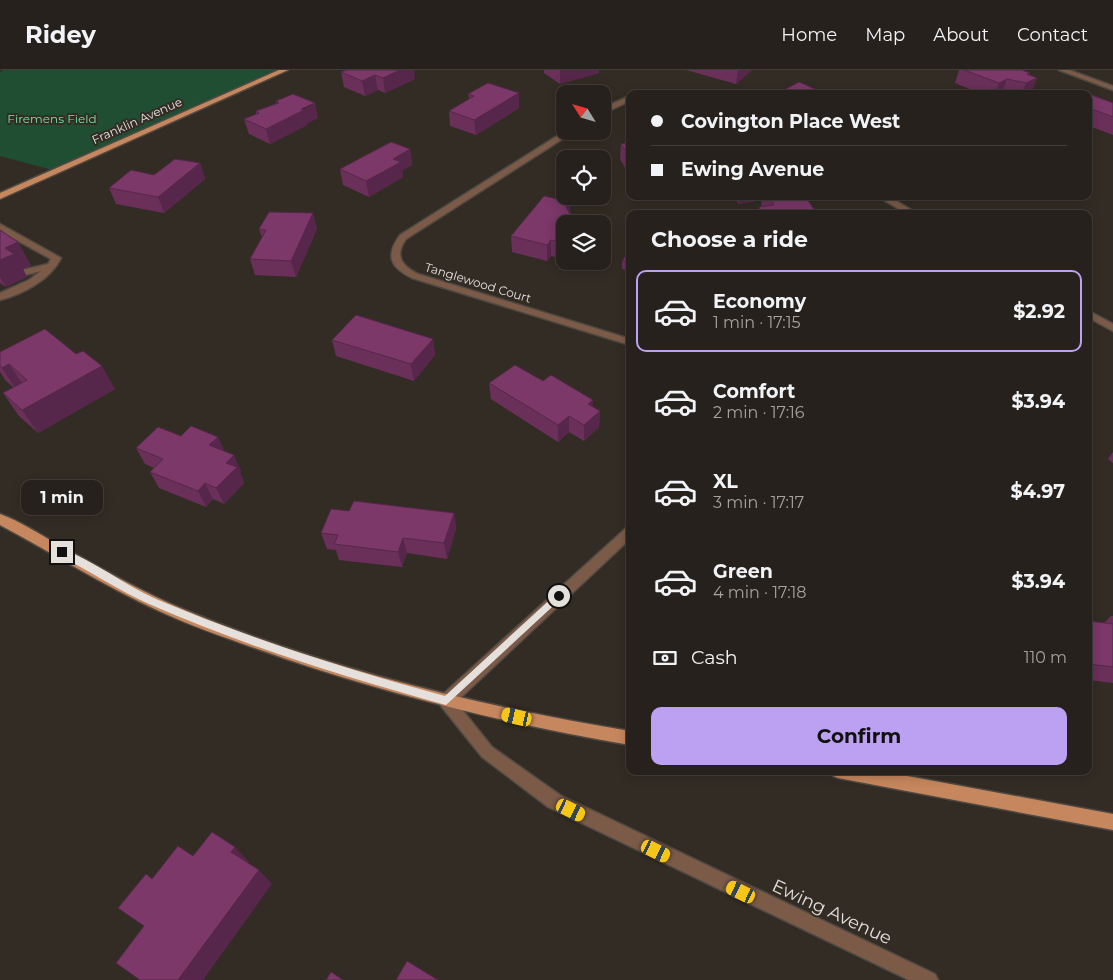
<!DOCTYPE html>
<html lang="en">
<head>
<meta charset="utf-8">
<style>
  body { margin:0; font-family:Montserrat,sans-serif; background:#322e29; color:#f1f3f6; height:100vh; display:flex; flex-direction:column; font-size:19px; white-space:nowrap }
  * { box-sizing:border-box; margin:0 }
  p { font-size:16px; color:#a4a3a3 }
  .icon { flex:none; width:28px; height:28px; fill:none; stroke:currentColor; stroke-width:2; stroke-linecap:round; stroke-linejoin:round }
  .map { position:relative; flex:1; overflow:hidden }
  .drawer { position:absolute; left:626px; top:140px; width:466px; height:565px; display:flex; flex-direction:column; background:#26211c; border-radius:10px; box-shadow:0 2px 12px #0003,0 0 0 1px #423e3b }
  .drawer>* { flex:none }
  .guide { position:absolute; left:626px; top:20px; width:466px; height:110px; border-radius:10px; box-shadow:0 2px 12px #0003,0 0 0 1px #423e3b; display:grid; align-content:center; height:110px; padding:0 25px; background:#26211c }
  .needle { width:32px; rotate:307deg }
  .controls { position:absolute; left:556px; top:15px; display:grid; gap:10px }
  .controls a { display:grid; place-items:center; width:55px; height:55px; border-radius:10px; background:#26211c; box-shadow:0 2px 12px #0003,0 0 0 1px #423e3b; font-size:25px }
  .end { position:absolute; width:22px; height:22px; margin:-11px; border:6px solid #e5e0dc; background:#111; box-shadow:0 0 0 2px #111 }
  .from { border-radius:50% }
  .bubble { position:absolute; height:35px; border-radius:10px; background:#26211c; box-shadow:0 2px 12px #0003,0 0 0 1px #423e3b; font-size:16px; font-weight:700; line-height:35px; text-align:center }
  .car { position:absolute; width:15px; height:30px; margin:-15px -8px; border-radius:6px; box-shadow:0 0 4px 1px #0007; background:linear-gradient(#f5c518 24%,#345 0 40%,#f5c518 0 76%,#345 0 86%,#f5c518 0) }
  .guide b { display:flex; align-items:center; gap:18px; height:48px; font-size:19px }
  .guide b+b { border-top:1px solid #423e3b }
  .guide i { width:12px; height:12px; background:#f1f3f6 }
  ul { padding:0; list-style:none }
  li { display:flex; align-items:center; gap:15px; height:82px; margin:0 10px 8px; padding:0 15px; border:2px solid transparent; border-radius:10px }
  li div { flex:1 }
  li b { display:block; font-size:19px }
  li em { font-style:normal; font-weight:700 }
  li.on { border-color:#bca0f2 }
  li>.icon { width:45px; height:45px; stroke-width:1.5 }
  h2 { padding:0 25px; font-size:22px; line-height:60px }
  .pay { display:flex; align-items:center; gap:12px; height:55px; padding:0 25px; font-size:19px }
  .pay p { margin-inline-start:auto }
  .primary-button { display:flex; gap:10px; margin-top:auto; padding:10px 25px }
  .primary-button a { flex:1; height:58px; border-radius:10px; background:#bca0f2; color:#111; font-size:20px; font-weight:700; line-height:58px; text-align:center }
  header { display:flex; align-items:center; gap:30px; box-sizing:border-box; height:70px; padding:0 25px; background:#26211c; border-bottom:1px solid #423e3b }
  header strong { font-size:24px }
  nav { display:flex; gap:28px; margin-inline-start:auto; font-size:18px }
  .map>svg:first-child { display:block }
  .green { fill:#204e32 }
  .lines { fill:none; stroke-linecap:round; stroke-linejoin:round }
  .minor-casing { stroke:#4f4942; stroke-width:3 }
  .major-casing { stroke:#4f4942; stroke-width:3 }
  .minor { fill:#7b5b48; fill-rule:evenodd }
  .major { fill:#c7875e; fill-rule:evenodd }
  .wall { fill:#6a305a }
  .shaded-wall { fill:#56274a }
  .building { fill:#7b3869; stroke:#56274a }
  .route { fill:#e5e0dc }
  .labels { text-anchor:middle; stroke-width:4; stroke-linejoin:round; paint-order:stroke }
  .far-park-label { font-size:12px; fill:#75e59f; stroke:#332c25 }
  .far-street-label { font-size:12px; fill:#e5e0dc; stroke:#332c25 }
  .near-street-label { font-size:18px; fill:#e5e0dc; stroke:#332c25 }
</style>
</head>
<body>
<header>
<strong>Ridey</strong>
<nav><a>Home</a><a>Map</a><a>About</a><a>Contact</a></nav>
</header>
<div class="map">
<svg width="1113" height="910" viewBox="0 0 1113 910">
  <rect width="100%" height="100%" fill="#332c25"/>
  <path class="green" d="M3,0H285L56,101L0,86V3Z"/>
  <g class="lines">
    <defs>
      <g id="minor">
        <path d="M1059,0H1069L1113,16V20Z"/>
        <path d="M630,26V31L602,44V38Z"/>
        <path d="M565,61H575L406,169C394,186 402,196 418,204L630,269V275L412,208C390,197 385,186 400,165Z"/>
        <path d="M877,126H888L918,144H907Z"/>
        <path d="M0,154L61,188C50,210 23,224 0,230V223L29,210L41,201L21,206L16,203L18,201L48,194L51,189L0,161Z"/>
        <path d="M1089,241L1113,254V261L1089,248Z"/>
        <path d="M630,456V469L456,632L492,677L560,725L935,904L938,910H909L548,737L482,687L441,636L439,631L441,626L626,458Z"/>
      </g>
      <g id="major">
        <path d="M279,0H288L0,129V123Z"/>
        <path d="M0,444C20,451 39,464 57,474C99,497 141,522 185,540C327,599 479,636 630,661V675C513,655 399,627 286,589C244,574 200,560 159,541C104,516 53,483 0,455Z"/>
        <path d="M830,701H880L1113,744V760L838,708L833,706Z"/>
      </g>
    </defs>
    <use href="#minor" class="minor-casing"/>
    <use href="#major" class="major-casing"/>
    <use href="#minor" class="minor"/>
    <use href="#major" class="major"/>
  </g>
  <g class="wall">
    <path d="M544,0H599V3L560,14L544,3Z"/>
    <path d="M686,0H752L736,14Z"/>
    <path d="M959,0H1022L1029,5L1037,8L1031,23L1028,24H982L955,13Z"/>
    <path d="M341,2L415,9L385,23L378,20L365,26L344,17Z"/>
    <path d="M784,20L826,24H783Z"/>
    <path d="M468,24L519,38L476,65L450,56L449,41L469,29Z"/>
    <path d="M1089,24L1113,33V65L1089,56Z"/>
    <path d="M276,31L318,48L307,53V55L270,74L249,64L244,49L256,44V41L277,33Z"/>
    <path d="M630,72V101H627L620,89L621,74Z"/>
    <path d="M410,79L412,95L402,101L403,107L369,127L343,115L340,99Z"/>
    <path d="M200,93L205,109L164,143L116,134L109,118L154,105Z"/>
    <path d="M732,126H757L756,131L739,134Z"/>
    <path d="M762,126H794L797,130L817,144H757L759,137L762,136L761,135Z"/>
    <path d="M570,132V143L579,146L578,154H565L559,188L551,186L547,191L512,182L511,166Z"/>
    <path d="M259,159H317L296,207L255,205L250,189L262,167Z"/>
    <path d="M0,160L31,195L23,199L27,207L6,217L0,213Z"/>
    <path d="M630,183V201L622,199V191Z"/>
    <path d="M433,269L435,285L414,311L336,286L332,270Z"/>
    <path d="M0,282L115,319L38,363L19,346L3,323L13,317L5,310L0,302Z"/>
    <path d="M543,311L600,341L599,357L584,371L569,362L558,372L491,329L489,313Z"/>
    <path d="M181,366L218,367L224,381L241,401L240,402L244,413L224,434L213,429L206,437L159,418L150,402L154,398L145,394L136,378Z"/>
    <path d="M1113,382V393L1108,389Z"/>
    <path d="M349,441L454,443L456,459L447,489L407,483L402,497L339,490L336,480L327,479L321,463Z"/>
    <path d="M1111,546H1113V613L1089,610V551L1104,553Z"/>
  </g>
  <g class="shaded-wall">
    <path d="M400,0H414L415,9L385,23L383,8Z"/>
    <path d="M560,0H599V3L560,14Z"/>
    <path d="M738,0H752L736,14Z"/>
    <path d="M375,5L378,20L365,26L362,11Z"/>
    <path d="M1037,8L1031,23L1028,24H1022L1026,13Z"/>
    <path d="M1007,9L1002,24H995L999,13Z"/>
    <path d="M519,23V38L476,65L474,50Z"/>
    <path d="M315,33L318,48L307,53V55L270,74L266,59Z"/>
    <path d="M410,79L412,95L402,101L403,107L369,127L366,111L393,89Z"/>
    <path d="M629,86H630V101H627Z"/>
    <path d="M200,93L205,109L164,143L158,127Z"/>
    <path d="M740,126H757L756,131L739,134Z"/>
    <path d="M570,132V148L566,137Z"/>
    <path d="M313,143L317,159L296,207L291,191Z"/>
    <path d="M579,146L578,154H573Z"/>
    <path d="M565,164V179L559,188V172Z"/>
    <path d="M551,170V186L547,191V175Z"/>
    <path d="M18,172L31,195L23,199L27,207L6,217L0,207V190L5,178Z"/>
    <path d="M433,269L435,285L414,311L411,294Z"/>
    <path d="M9,294L25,318L18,322L2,298Z"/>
    <path d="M102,296L115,319L38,363L22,340Z"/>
    <path d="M593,330L592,346L588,334Z"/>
    <path d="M600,341L599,357L584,371V355Z"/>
    <path d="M569,346V362L558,372V355Z"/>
    <path d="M218,367L225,383L209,375Z"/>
    <path d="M234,385L241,401L240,402L244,413L224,434L216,418L226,393Z"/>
    <path d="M205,413L213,429L206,437L198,421Z"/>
    <path d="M454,443L456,459L447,489L444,473Z"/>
    <path d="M403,468L407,483L402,497L398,482Z"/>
    <path d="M235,777L249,792L246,796L231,782Z"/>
    <path d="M259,800L272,814L203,910H178Z"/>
  </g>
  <g class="building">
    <path d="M347,0H400L383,8L375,5L362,11L341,2Z"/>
    <path d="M964,0H1022L1030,3L1027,4L1037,8L1026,13L1007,9L999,13Z"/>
    <path d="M799,12L826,24H794L784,20Z"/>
    <path d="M488,13L519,23L474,50L449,41L474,26L468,24Z"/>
    <path d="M1080,21L1087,24H1075Z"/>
    <path d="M293,24L315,33L301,39L304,40L266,59L244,49L259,43L256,41L279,33L276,31Z"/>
    <path d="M1089,24L1113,33V47L1089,38Z"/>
    <path d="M391,72L410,79L393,89L401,92L366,111L340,99Z"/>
    <path d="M630,72V86H629L621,74Z"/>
    <path d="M175,89L200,93L158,127L109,118L131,100L154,105Z"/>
    <path d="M544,126L570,132L566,137L570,144L579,146L573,154H565V164L559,172L551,170L547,175L511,166Z"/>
    <path d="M769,126H794L797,130L807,129L817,144H763L759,137L774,135Z"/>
    <path d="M269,142L313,143L291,191L250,189L266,160L259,159Z"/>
    <path d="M0,160L18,172L5,178L14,184L0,190Z"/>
    <path d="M628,183H630V192L622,191Z"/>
    <path d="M356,245L433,269L411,294L332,270Z"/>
    <path d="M45,259L76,284L83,281L102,296L22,340L3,323L27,310L9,294L2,298L0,296V282Z"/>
    <path d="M515,295L543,311L551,305L593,330L588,334L600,341L584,355L569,346L558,355L489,313Z"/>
    <path d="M191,356L218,367L209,375L234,385L226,393L237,397L216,418L205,413L198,421L150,402L163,389L136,378L158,357L181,366Z"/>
    <path d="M354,431L454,443L444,473L403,468L398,482L334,474L338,465L321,463L331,439L349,441Z"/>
    <path d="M1089,551L1113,554V597L1089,594Z"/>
    <path d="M212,762L235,777L231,782L259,800L178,910H140L116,893L144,856L118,838L146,804L152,809L178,776L193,786Z"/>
    <path d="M407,891L438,910H396Z"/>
    <path d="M331,902L343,910H326Z"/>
  </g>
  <path class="route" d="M62,479C95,491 124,515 156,529C251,569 346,599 445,626L556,524H562L564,526L446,635C345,607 245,576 149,534C118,520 89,501 59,485V480Z"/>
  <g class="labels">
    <g class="far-park-label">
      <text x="52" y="53">Firemens Field</text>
    </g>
    <g class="far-street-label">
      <text transform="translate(137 51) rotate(-24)" y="4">Franklin Avenue</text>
      <text transform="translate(478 213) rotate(17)" y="4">Tanglewood Court</text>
    </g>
    <g class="near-street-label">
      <text transform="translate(832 842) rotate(25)" y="6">Ewing Avenue</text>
    </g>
  </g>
</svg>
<div class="controls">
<a><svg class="needle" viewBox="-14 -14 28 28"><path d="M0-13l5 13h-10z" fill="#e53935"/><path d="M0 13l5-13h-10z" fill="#a4a3a3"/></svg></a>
<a><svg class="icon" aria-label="locate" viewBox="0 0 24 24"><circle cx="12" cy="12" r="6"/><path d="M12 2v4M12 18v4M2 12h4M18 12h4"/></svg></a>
<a><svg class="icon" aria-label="layers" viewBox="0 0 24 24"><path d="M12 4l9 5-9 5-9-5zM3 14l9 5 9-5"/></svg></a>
</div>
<i class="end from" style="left:559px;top:526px"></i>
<i class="end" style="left:62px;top:482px"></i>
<div class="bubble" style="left:21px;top:410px;width:82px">1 min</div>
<i class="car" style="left:517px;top:647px;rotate:283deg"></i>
<i class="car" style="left:571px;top:740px;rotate:116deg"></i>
<i class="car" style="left:656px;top:781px;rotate:116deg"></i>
<i class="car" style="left:741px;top:822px;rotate:296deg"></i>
<div class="guide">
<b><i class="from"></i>Covington Place West</b>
<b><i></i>Ewing Avenue</b>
</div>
<section class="drawer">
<h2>Choose a ride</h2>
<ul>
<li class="on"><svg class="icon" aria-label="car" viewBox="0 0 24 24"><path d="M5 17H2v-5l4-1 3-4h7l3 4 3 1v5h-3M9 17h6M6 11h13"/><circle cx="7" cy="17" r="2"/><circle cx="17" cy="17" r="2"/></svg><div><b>Economy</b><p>1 min · 17:15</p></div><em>$2.92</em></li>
<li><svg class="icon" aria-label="car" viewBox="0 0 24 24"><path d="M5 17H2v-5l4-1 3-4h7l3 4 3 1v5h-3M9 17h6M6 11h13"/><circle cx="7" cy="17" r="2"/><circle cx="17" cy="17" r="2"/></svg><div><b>Comfort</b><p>2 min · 17:16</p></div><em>$3.94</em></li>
<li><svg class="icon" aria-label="car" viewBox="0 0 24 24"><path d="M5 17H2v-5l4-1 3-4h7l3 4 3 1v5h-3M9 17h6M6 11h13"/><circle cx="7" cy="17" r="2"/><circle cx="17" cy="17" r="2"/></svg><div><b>XL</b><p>3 min · 17:17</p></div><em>$4.97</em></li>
<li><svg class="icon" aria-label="car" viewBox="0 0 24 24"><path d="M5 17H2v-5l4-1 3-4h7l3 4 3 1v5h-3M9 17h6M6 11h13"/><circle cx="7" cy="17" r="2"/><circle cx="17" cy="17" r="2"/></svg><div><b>Green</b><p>4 min · 17:18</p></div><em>$3.94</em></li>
</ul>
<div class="pay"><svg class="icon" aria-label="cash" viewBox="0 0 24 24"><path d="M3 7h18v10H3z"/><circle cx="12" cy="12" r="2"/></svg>Cash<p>110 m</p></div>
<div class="primary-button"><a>Confirm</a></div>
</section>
</div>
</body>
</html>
